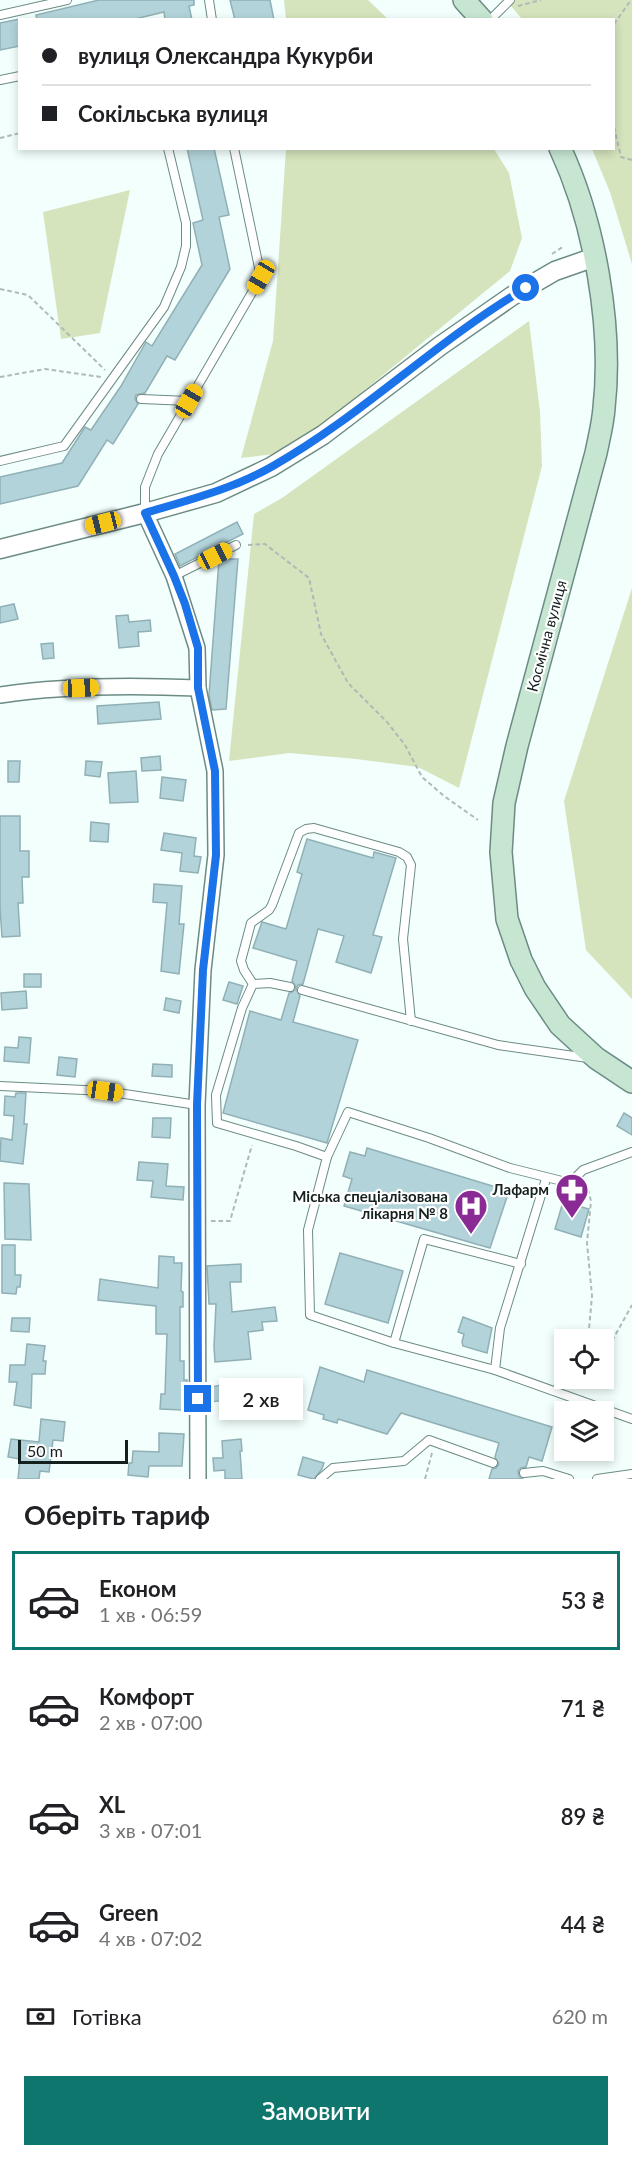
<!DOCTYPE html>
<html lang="uk">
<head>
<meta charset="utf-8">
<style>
  body { margin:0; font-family:Lato,sans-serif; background:#f2f2f2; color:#202124; height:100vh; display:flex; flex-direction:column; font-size:22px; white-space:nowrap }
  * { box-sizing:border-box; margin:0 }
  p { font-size:20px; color:#757577 }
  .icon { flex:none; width:33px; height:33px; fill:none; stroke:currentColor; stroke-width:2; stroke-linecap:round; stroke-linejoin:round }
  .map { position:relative; height:1479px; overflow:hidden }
  .panel { display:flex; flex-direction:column; background:#fff; flex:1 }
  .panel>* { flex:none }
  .top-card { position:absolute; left:18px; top:18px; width:597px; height:132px; border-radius:0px; box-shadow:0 3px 9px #0003; display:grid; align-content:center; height:132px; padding:0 24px; background:#fff }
  .fabs { position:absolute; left:554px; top:1329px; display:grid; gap:12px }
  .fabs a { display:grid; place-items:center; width:60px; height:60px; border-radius:0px; background:#fff; box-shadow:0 3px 9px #0003; font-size:30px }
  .scale { position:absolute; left:18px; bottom:15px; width:110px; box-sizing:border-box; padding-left:6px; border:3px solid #14201e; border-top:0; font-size:16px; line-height:21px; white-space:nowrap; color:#14201e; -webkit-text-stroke:4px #fff; paint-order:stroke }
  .end { position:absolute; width:27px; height:27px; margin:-14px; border:8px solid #1a73e8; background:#fff; box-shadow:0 0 0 3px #fff }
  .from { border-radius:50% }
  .bubble { position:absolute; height:42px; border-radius:0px; background:#fff; box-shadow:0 3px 9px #0003; font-size:20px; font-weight:600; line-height:42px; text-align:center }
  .car { position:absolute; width:18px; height:36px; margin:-18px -9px; border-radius:8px; box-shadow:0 0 4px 2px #0007; background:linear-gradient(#f5c518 24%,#345 0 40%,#f5c518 0 76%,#345 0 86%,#f5c518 0) }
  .top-card b { display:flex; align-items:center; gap:21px; height:57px; font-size:22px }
  .top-card b+b { border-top:2px solid #e0e0e0 }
  .top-card i { width:15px; height:15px; background:#202124 }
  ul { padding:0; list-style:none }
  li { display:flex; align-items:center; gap:18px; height:99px; margin:0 12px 9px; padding:0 12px; border:3px solid transparent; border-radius:0px }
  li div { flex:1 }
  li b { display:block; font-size:22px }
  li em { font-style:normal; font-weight:600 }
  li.current { border-color:#0f766e }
  li>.icon { width:54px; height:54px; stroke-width:1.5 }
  h2 { padding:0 24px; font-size:27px; line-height:72px }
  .pay { display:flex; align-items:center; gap:15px; height:66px; padding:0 24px; font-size:22px }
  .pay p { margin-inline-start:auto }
  .primary-button { display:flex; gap:12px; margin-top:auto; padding:12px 24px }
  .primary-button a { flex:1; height:69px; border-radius:0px; background:#0f766e; color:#fff; font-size:24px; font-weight:600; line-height:69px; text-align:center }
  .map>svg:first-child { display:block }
  .green { fill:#d5e4bc }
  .building { fill:#b2d3d9; stroke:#90b0b6; stroke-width:1.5 }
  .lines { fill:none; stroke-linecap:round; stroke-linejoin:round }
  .service-casing { stroke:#6c8b85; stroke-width:10 }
  .minor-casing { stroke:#6c8b85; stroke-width:18 }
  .tertiary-casing { stroke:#6c8b85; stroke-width:21 }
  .secondary-casing { stroke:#6c8b85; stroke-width:24 }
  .path { stroke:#adbab7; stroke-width:2; stroke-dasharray:4.5 3; stroke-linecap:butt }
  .service { stroke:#fff; stroke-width:8 }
  .minor { stroke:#fff; stroke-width:15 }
  .tertiary { stroke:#fff; stroke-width:18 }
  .secondary { stroke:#c6e6d2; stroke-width:21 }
  .route { stroke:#1a73e8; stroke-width:8 }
  .labels { text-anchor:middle; stroke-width:4.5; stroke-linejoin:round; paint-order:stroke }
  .street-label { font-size:15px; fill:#14201e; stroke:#fff }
  .poi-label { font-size:15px; font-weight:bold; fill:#14201e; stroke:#fff; text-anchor:end }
</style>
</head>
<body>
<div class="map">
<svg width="632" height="1479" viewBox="0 0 632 1479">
  <rect width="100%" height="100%" fill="#f2fffc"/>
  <g class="green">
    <path d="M284,0H368L388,19H286Z"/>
    <path d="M506,0H632V264L610,192L592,149L614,148V20L522,19Z"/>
    <path d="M286,149H494L509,173L522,238L510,271L289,452L241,458L273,341Z"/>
    <path d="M130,190L100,333L61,339L43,212Z"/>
    <path d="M529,321L540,412L542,466L459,788L418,767L356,759L289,753L229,761L254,514L282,498Z"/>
    <path d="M632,588V999L586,950L564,801Z"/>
  </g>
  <g class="building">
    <path d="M99,0H194V5L189,6L192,20H165L164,12L131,20H37L36,15Z"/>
    <path d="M230,0H270L274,20H235Z"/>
    <path d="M20,19V46L0,50V23Z"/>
    <path d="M187,148H214L229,215L219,217L230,269L175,360L167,356L145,393L136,395L135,399L138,404L113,444L107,440L78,486L0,504V477L62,463L85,427L91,430L121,386L146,342L152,346L202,265L193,223L203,220Z"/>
    <path d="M237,522L243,534L180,566L175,554Z"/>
    <path d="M221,559H238L226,709L212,710L209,695L219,560Z"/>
    <path d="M14,604L18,619L0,623V607Z"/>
    <path d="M128,615L129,622L150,620L151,631L138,632L139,646L119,648L116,616Z"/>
    <path d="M53,643L54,658L43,659L41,644Z"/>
    <path d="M159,702L161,719L98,724L97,706Z"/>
    <path d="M160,756L161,770L142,771L141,758Z"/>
    <path d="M8,761H20L19,782H8Z"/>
    <path d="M86,761L102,762L100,777L85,775Z"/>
    <path d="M136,771L138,802L110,803L108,773Z"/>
    <path d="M162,777L186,780L183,801L160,798Z"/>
    <path d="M0,816H20V851H29V877H22L23,903H18L20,936L2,937L0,908Z"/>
    <path d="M91,822L109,824L108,842L90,841Z"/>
    <path d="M164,833L196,838L194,856L201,857L198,873L180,871L182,853L161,850Z"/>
    <path d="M307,839L373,858L374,852L396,858L373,935L382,937L371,973L336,962L344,936L318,929L303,984L298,985L296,989L300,996L293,1022L358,1040L327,1143L223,1113L250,1011L281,1020L289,993L292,992L296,989L295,985L292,981L297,961L253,948L262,922L286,929L302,874L297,872Z"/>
    <path d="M154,884L182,886L179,924H184L179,974L161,971L167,903L153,902Z"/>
    <rect x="24" y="974" width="17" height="13"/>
    <path d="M229,982L243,986L237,1004L223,1000Z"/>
    <path d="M26,991L27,1008L2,1010L1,993Z"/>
    <path d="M166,998L181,1001L179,1013L164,1010Z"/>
    <path d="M19,1037L31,1038L29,1063L4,1061L5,1047L18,1048Z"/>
    <path d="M59,1057L77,1059L75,1077L57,1075Z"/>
    <path d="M153,1064L172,1065V1077L152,1076Z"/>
    <path d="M16,1093H26L24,1124H27L23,1164L0,1161L1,1138L12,1140L14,1116L4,1115L5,1096L15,1097Z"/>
    <path d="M624,1113L632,1118V1135L617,1126Z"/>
    <path d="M153,1118H171L170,1138L152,1137Z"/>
    <path d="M367,1148L509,1191L490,1248L344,1206L352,1179L343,1176L350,1152L365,1156Z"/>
    <path d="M139,1162L168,1164L166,1186L184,1187L183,1200L151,1197L153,1181L137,1180Z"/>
    <path d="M4,1183L29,1184L31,1240L5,1239Z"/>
    <path d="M563,1202L589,1209L581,1237L555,1229Z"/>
    <path d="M2,1245H15V1275H21L20,1287H17L16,1294L2,1293Z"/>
    <path d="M340,1253L403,1271L388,1323L325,1304Z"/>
    <path d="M159,1256L174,1257V1263H182L181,1291L183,1292V1307H180V1361H184V1380H187V1393H184L183,1410L160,1409L161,1394H165L167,1334H156V1306L98,1300L100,1279L158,1288Z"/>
    <path d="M241,1264V1282H230L232,1312L275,1307L277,1321L262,1322L263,1330L248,1332L251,1359L215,1362L214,1347L216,1304H209L207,1266Z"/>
    <path d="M463,1317L492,1328L487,1353L463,1346L462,1342L464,1334L458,1332Z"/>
    <path d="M12,1318H30L29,1332L11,1331Z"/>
    <path d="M27,1344L45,1346L43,1361H46L45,1374H32L31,1408L14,1405L17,1382H9L10,1365H25Z"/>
    <path d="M320,1367L364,1382L367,1370L552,1427L542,1461L529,1457L526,1467L521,1468L518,1471L519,1476L523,1479H489L492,1469L496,1468L499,1464L495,1457L499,1443L401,1413L387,1434L338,1419L337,1423L323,1419L324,1415L308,1410Z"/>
    <path d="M233,1383L236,1398L212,1402L210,1387Z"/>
    <path d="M41,1419L65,1422L63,1441L53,1440L49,1472L40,1471L39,1479H18L20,1459L8,1457L11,1439L39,1442Z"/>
    <path d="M159,1433L184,1434L182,1466H149L148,1477L128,1475L129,1463H132L133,1451L159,1452Z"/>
    <path d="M241,1439L242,1451H240L242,1479H225V1470L214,1471L213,1458H223L222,1441Z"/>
    <path d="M303,1457L324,1463L322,1469L314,1479L298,1475Z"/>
  </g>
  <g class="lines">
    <defs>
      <g id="service">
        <path d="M209,0L212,20"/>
        <path d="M0,15L67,0"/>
        <path d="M490,20L510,0"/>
        <path d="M0,80L20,76"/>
        <path d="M141,399L189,401"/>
        <path d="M0,461L64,446L164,307L181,267L186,246V223L168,148"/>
        <path d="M145,513V487L158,454L261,277L234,148"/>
        <path d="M174,576L236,545"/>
        <path d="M253,984L244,970L241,961L251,923L269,910L272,905L299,833L306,829L314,828L399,852L407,857L411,865L403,939L411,1021"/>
        <path d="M290,987L270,983L253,984L242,1008L216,1095L217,1123L296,1146L327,1157L348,1112L429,1138L510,1168L570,1183L583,1170L632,1152"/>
        <path d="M302,990L498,1045L588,1058"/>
        <path d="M0,1086L105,1091L197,1105"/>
        <path d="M327,1157L308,1230L310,1315L394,1343L495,1370"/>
        <path d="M546,1179L500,1328L495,1370L632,1419"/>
        <path d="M394,1343L424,1239L521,1264"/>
        <path d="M524,1473L543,1471L569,1479"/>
        <path d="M320,1479L333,1468L404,1461L429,1440L493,1463"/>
        <path d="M597,1479L632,1474"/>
      </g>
      <g id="minor">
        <path d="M145,513L174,576L197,648L198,688L215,771L216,855L203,970L197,1105L198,1479"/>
        <path d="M0,695C65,685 132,685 198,688"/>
      </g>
      <path id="tertiary" d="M0,549L145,513L216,493L271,467L323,435L440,346L512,296L555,271L595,257"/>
      <g id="secondary">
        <path d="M464,0L482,20"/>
        <path d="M560,148C595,223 613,327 604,408C603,423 599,438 596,453L517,746L504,803L501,852L507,919L521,960L535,988L560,1025L596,1058L632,1082"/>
      </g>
    </defs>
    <use href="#service" class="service-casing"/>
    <use href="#minor" class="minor-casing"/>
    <use href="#tertiary" class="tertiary-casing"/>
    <use href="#secondary" class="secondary-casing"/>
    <g class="path">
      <path d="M518,6L541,0"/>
      <path d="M614,24L631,0"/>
      <path d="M614,127L621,157L632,160"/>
      <path d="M0,138L20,133"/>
      <path d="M552,254L564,246"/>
      <path d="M0,289L28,295L105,370"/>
      <path d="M0,377L45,369L101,377"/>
      <path d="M248,545L265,544L309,578L321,634L348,683L387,722L405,745L422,777L444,796L478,820"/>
      <path d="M586,1182L591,1201L587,1243L592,1296L588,1340"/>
      <path d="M211,1221H230L252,1145"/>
      <path d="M603,1352L607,1350L632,1305"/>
      <path d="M570,1385L574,1378"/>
      <path d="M425,1479L432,1453"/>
    </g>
    <use href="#service" class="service"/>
    <use href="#minor" class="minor"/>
    <use href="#tertiary" class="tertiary"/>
    <use href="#secondary" class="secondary"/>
  </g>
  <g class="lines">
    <path class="route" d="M198,1399L197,1105L203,970L216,855L215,771L198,688V648L185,604L174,576L145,513C189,500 233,489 273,466C363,415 437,340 526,288"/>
  </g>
  <defs>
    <symbol id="pharmacy-pin" viewBox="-11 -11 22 30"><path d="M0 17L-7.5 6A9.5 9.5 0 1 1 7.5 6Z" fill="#8a2b95" stroke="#fff"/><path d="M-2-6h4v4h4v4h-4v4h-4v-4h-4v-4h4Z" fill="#fff"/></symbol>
    <symbol id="hospital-pin" viewBox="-11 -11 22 30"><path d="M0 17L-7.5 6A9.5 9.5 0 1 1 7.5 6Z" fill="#8a2b95" stroke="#fff"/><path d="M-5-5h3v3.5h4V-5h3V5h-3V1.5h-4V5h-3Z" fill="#fff"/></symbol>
  </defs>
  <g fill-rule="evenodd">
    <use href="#pharmacy-pin" x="553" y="1171" width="38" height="52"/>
    <use href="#hospital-pin" x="452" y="1187" width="38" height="52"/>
  </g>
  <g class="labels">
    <g class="street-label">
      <text transform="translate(547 636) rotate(-75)" y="5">Космічна вулиця</text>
    </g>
    <g class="poi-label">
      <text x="549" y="1195">Лафарм</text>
      <text x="448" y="1202">Міська спеціалізована<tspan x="448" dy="17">лікарня № 8</tspan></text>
    </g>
  </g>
</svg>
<div class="fabs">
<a><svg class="icon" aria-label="locate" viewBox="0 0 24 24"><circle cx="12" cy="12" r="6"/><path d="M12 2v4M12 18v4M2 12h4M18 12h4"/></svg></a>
<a><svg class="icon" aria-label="layers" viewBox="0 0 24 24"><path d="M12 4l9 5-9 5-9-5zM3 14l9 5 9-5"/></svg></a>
</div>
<div class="scale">50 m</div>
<i class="end from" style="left:526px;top:288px"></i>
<i class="end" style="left:198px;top:1399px"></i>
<div class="bubble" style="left:219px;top:1378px;width:84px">2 хв</div>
<i class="car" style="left:261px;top:277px;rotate:210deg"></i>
<i class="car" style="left:189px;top:401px;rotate:30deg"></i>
<i class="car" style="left:103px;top:523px;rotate:256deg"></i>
<i class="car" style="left:215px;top:556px;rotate:63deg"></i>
<i class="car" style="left:81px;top:688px;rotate:88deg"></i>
<i class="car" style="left:105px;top:1091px;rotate:98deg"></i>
<div class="top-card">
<b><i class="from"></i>вулиця Олександра Кукурби</b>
<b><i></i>Сокільська вулиця</b>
</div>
</div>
<section class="panel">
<h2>Оберіть тариф</h2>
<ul>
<li class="current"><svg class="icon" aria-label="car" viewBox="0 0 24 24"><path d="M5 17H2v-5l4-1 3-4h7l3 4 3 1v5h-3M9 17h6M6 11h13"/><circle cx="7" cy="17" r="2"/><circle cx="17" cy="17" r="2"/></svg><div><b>Економ</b><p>1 хв · 06:59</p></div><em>53 ₴</em></li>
<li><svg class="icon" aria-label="car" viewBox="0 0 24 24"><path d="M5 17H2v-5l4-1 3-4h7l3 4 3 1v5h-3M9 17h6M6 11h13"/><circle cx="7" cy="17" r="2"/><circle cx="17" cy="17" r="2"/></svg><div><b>Комфорт</b><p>2 хв · 07:00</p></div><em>71 ₴</em></li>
<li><svg class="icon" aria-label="car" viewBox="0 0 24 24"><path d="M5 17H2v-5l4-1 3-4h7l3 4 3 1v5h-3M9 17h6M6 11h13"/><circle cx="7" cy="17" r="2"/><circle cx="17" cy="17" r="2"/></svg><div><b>XL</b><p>3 хв · 07:01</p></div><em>89 ₴</em></li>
<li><svg class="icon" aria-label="car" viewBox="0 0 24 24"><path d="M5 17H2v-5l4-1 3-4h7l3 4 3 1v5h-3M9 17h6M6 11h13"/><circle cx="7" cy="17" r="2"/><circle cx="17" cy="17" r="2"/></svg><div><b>Green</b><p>4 хв · 07:02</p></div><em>44 ₴</em></li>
</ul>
<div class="pay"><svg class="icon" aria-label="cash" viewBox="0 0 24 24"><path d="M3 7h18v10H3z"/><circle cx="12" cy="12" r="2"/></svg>Готівка<p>620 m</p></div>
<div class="primary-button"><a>Замовити</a></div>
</section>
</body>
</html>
